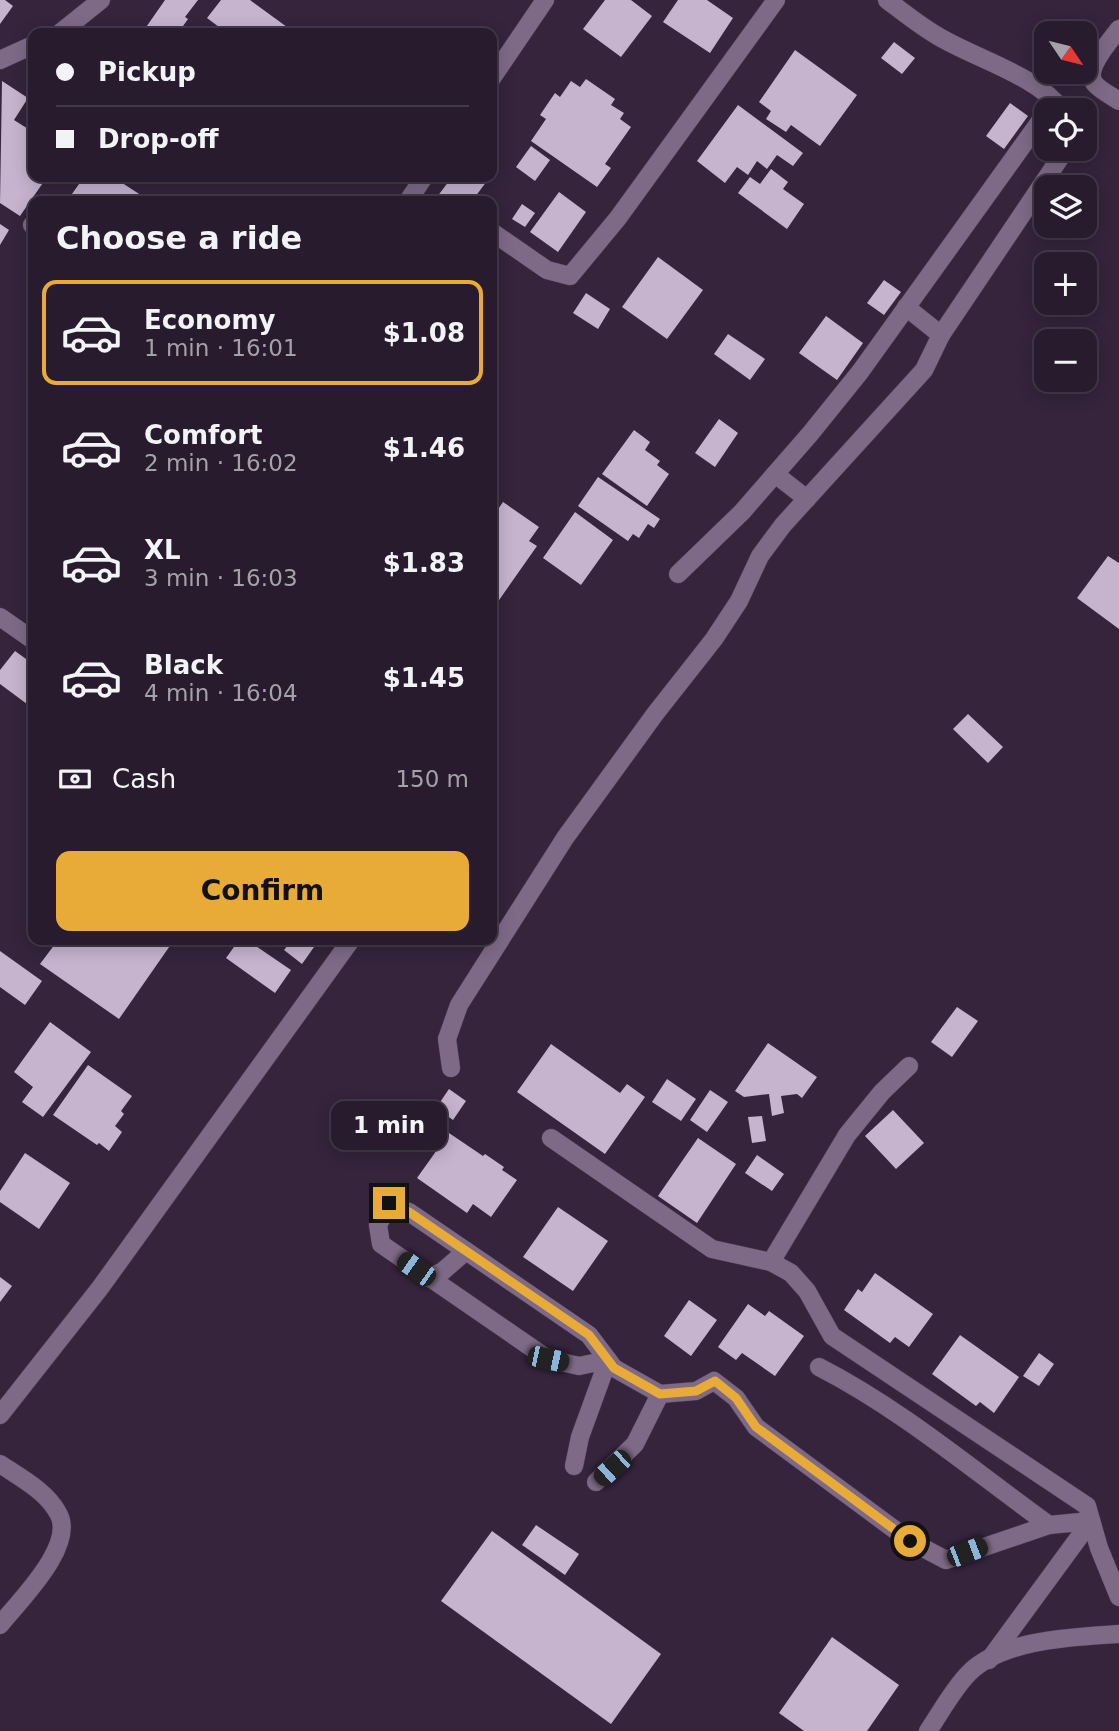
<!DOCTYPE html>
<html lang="en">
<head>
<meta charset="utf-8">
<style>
  body { margin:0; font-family:"DejaVu Sans",sans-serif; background:#342839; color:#f1f3f6; height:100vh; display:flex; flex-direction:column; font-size:26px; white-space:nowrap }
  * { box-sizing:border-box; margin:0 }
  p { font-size:23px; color:#a5a1aa }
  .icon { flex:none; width:38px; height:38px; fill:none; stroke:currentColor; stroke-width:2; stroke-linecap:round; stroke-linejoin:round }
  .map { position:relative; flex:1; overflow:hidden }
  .drawer { position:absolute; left:28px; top:196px; width:469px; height:749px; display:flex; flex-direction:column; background:#281b2d; border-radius:14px; box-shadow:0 4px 18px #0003,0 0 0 2px #443949 }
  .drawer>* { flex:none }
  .top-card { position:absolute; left:28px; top:28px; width:469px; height:154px; border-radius:14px; box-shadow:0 4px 18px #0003,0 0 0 2px #443949; display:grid; align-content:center; height:154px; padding:0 28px; background:#281b2d }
  .needle { width:46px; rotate:125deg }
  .buttons { position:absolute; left:1034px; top:21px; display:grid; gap:14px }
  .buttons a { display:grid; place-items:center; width:63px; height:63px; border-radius:14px; background:#281b2d; box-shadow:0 4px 18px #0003,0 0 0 2px #443949; font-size:35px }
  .end { position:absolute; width:32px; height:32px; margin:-16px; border:9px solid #e9ab38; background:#111; box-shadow:0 0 0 4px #111 }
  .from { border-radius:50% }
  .bubble { position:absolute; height:49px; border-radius:14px; background:#281b2d; box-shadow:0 4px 18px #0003,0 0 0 2px #443949; font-size:23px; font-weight:700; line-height:49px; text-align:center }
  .car { position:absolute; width:21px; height:42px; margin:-21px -10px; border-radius:9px; box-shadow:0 0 5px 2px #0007; background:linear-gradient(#222 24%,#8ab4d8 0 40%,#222 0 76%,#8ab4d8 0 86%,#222 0) }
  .top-card b { display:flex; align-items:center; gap:24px; height:66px; font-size:26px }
  .top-card b+b { border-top:2px solid #443949 }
  .top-card i { width:18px; height:18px; background:#f1f3f6 }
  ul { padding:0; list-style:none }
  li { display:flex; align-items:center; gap:21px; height:105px; margin:0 14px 10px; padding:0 14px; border:4px solid transparent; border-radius:14px }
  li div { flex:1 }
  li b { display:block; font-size:26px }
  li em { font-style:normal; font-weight:700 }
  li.active { border-color:#e9ab38 }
  li>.icon { width:63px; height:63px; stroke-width:1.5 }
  h2 { padding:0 28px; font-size:32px; line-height:84px }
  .pay { display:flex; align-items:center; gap:18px; height:77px; padding:0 28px; font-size:26px }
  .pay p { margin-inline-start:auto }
  .action { display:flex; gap:14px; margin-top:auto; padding:14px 28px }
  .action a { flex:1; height:80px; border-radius:14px; background:#e9ab38; color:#111; font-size:28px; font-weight:700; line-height:80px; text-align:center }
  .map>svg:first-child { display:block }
  .building { fill:#c6b3ce }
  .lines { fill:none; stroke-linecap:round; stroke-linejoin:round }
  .minor-casing { stroke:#4f4156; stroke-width:19 }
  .secondary-casing { stroke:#4f4156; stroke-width:19 }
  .minor { stroke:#7e6a87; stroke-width:18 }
  .secondary { stroke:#7e6a87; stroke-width:18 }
  .route { stroke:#e9ab38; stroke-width:9 }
</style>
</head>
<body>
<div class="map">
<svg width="1119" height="1731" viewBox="0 0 1119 1731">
  <rect width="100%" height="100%" fill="#35243c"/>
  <g class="building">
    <path d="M0,0H5L13,6L0,24Z"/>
    <path d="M165,0H198L185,17L188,19L178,33H142Z"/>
    <path d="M221,0H250L287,27L282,33H227L207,18Z"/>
    <path d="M605,0H631L652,16L621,57L583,29Z"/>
    <path d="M678,0H707L733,18L710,53L663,22Z"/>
    <path d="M894,42L915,58L902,74L881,58Z"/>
    <path d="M795,50L857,95L820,146L791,125L786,132L766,119L771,111L759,102Z"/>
    <path d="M586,79L615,99L611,105L624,113L620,119L631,127L605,164L611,168L597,187L531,141L546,119L540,115L555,93L560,97L571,81L580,87Z"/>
    <path d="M2,81L28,98L14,120L33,132V177H47L20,216L0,203Z"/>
    <path d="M1010,103L1028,116L1004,149L986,136Z"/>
    <path d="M738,105L803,153L793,166L777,155L767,169L757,161L748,175L737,167L725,183L697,161Z"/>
    <path d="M531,146L550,160L535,181L516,167Z"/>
    <path d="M771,169L788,182L783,189L804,204L787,229L738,193L750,177L760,184Z"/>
    <path d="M84,177H113L150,201H67Z"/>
    <path d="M452,177H482L487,181L472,201H434Z"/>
    <path d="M559,192L586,212L558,252L530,232Z"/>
    <path d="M522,204L535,213L525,227L512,219Z"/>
    <path d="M0,224L9,230L0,245Z"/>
    <path d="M658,257L703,290L667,339L622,307Z"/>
    <path d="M884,280L901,292L884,315L867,303Z"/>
    <path d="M586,293L610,309L598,329L573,313Z"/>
    <path d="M826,316L863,343L837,380L799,353Z"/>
    <path d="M728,334L765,359L750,380L714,354Z"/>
    <path d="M719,419L738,433L715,467L695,453Z"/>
    <path d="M634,430L650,442L645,450L660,461L657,465L669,474L647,506L602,474Z"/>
    <path d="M598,477L660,519L654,528L648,524L639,538L633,534L628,541L578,506Z"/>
    <path d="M503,502L539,527L529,541L537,546L492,610V533L494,529L492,527V518Z"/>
    <path d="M575,512L613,540L581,585L543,558Z"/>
    <path d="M1108,556L1119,563V629L1077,598Z"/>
    <path d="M15,651L33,664V704L31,707L0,684V670Z"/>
    <path d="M968,714L1003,747L988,763L953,729Z"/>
    <path d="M58,940H174L119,1019L40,964Z"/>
    <path d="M239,940H247L291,970L275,993L226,958Z"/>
    <path d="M292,940H319L302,964L284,950Z"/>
    <path d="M0,951L42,981L25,1005L0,987Z"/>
    <path d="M957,1007L978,1021L952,1057L931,1042Z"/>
    <path d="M50,1022L91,1052L43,1117L22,1102L33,1087L14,1072Z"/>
    <path d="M768,1043L817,1077L802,1098L797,1094L781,1096L784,1113L772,1116L769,1094L744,1097L735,1091Z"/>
    <path d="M551,1044L620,1093L627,1084L645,1097L605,1154L517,1092Z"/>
    <path d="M88,1065L132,1096L121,1111L124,1114L115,1126L122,1132L109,1151L99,1143L97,1145L53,1115Z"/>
    <path d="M667,1079L696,1099L681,1121L652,1102Z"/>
    <path d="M449,1089L466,1101L453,1120L436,1108Z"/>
    <path d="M710,1090L728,1102L707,1132L690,1120Z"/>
    <path d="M893,1110L924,1143L896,1169L865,1136Z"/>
    <path d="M762,1116L766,1141L752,1143L748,1117Z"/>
    <path d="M449,1133L483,1156L485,1154L504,1167L502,1170L517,1180L491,1217L473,1204L467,1213L417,1178Z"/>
    <path d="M698,1138L736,1164L697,1223L658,1196Z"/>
    <path d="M25,1153L70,1183L39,1229L0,1202V1191Z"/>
    <path d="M757,1155L784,1174L772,1191L745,1173Z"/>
    <path d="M558,1207L608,1241L573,1291L523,1257Z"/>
    <path d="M875,1273L933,1314L909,1347L895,1337L890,1343L844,1310L858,1289L862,1292Z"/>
    <path d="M0,1277L12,1286L0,1302Z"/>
    <path d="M689,1300L717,1320L691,1356L664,1336Z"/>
    <path d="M748,1304L765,1316L769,1311L804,1336L775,1376L742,1353L736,1360L718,1347Z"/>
    <path d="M960,1335L1019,1377L994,1413L980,1402L976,1406L932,1374Z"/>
    <path d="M1039,1353L1054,1364L1039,1386L1023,1376Z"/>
    <path d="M536,1525L579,1554L565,1575L522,1545Z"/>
    <path d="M492,1531L661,1654L611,1724L441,1601Z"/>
    <path d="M832,1637L899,1685L867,1731H804L779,1713Z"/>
  </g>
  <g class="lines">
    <defs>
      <g id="minor">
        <path d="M887,0C903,12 919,25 936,35C973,58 1037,75 1062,110"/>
        <path d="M1119,29C1110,41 1083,70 1095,84C1101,91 1112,96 1119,101"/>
        <path d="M60,33L101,0"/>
        <path d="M0,60L33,45"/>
        <path d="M492,78L545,0"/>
        <path d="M408,201L424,177"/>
        <path d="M32,225L33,226"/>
        <path d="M492,232L547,270L570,276L618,218L776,0"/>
        <path d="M906,307L941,335"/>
        <path d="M775,474L807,499"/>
        <path d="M678,574L742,512L810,434L860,372L1046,113"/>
        <path d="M0,617L33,640"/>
        <path d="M451,1068L447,1039L459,1005L565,838L655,714L714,639L739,601L760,556L783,525L924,370L941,335L1066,149"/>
        <path d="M551,1138L712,1249L771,1262L791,1273L807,1291L832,1336L1087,1506L1099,1548L1119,1597"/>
        <path d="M771,1262L847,1135L882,1092L909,1066"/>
        <path d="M429,1278L443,1271L466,1251"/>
        <path d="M608,1360L579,1366L548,1359L381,1244L378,1225L389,1204L409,1212L589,1335L614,1368L660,1394L696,1391L714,1381L736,1398L756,1427L910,1541L946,1560L1049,1525L1091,1521"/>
        <path d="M819,1367C901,1409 974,1471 1049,1525"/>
        <path d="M0,1415L100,1288L351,940"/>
        <path d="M0,1464C21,1478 46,1491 58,1513C77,1545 19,1601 0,1625"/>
        <path d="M574,1466L580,1437L608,1360"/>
        <path d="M596,1482L635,1444L660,1394"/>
        <path d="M989,1660L1091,1521"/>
      </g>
      <path id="secondary" d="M928,1731C941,1712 953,1689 969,1673C1003,1639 1074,1637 1119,1634"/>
    </defs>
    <use href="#minor" class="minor-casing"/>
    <use href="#secondary" class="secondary-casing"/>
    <use href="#minor" class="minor"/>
    <use href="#secondary" class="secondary"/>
  </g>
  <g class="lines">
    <path class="route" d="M389,1203L409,1212L589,1335L614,1368L660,1394L696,1391L715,1381L736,1398L756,1427L910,1541"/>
  </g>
</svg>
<div class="buttons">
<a><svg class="needle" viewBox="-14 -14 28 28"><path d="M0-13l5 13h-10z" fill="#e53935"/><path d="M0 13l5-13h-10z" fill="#a5a1aa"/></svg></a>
<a><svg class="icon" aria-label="locate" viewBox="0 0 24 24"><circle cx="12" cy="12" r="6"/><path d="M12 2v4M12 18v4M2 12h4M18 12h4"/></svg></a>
<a><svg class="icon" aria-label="layers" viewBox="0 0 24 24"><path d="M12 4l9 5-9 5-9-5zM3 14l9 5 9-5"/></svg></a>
<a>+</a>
<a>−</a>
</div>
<i class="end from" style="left:910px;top:1541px"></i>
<i class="end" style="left:389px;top:1203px"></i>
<div class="bubble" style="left:331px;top:1101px;width:116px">1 min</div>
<i class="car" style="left:416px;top:1269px;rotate:305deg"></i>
<i class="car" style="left:548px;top:1359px;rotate:102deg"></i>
<i class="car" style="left:612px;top:1468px;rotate:228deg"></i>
<i class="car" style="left:967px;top:1552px;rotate:69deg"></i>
<div class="top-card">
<b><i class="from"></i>Pickup</b>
<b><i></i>Drop-off</b>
</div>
<section class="drawer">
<h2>Choose a ride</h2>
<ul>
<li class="active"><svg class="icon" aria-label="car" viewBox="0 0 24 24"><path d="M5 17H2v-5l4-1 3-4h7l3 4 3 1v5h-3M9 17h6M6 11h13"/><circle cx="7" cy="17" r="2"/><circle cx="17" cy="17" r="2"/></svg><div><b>Economy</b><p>1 min · 16:01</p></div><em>$1.08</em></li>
<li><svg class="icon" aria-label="car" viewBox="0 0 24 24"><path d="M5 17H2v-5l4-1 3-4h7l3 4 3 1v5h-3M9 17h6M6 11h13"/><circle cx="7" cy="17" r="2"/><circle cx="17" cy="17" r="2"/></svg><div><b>Comfort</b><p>2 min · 16:02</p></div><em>$1.46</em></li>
<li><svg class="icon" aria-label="car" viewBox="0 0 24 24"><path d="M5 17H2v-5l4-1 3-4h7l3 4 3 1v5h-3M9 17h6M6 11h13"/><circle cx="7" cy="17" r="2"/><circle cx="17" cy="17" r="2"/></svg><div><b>XL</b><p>3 min · 16:03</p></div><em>$1.83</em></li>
<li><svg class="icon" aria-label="car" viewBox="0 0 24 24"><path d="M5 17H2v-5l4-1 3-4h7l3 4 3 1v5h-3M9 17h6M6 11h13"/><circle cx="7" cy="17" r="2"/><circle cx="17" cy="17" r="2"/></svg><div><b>Black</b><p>4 min · 16:04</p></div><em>$1.45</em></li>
</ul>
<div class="pay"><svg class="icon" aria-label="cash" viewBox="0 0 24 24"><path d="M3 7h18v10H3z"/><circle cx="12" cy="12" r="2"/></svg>Cash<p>150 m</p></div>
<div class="action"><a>Confirm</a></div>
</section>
</div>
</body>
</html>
